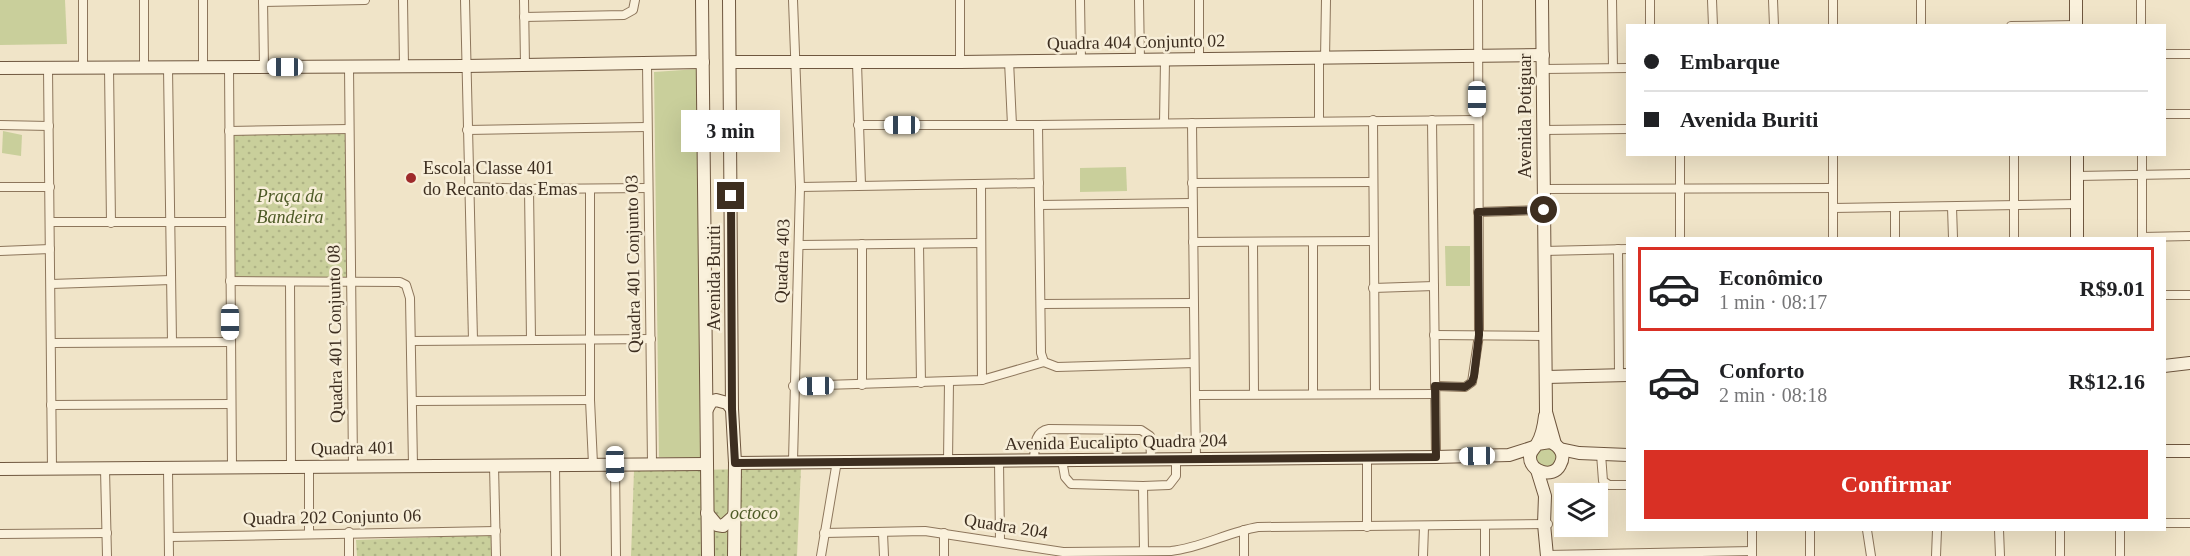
<!DOCTYPE html>
<html lang="pt">
<head>
<meta charset="utf-8">
<style>
  body { margin:0; font-family:"Times New Roman",serif; background:#f2f2f2; color:#202124; height:100vh; display:flex; flex-direction:column; font-size:22px; white-space:nowrap }
  * { box-sizing:border-box; margin:0 }
  p { font-size:20px; color:#757577 }
  .icon { flex:none; width:33px; height:33px; fill:none; stroke:currentColor; stroke-width:2; stroke-linecap:round; stroke-linejoin:round }
  .map { position:relative; flex:1; overflow:hidden }
  .panel { position:absolute; left:1626px; top:237px; width:540px; height:294px; display:flex; flex-direction:column; background:#fff; border-radius:0px; box-shadow:0 6px 24px #0002 }
  .panel>* { flex:none }
  .guide { position:absolute; left:1626px; top:24px; width:540px; height:132px; border-radius:0px; box-shadow:0 6px 24px #0002; display:grid; align-content:center; height:132px; padding:0 18px; background:#fff }
  .fabs { position:absolute; left:1554px; top:483px; display:grid; gap:12px }
  .fabs a { display:grid; place-items:center; width:54px; height:54px; border-radius:0px; background:#fff; box-shadow:0 6px 24px #0002; font-size:30px }
  .end { position:absolute; width:27px; height:27px; margin:-14px; border:8px solid #3d2e20; background:#fff; box-shadow:0 0 0 3px #fff }
  .from { border-radius:50% }
  .bubble { position:absolute; height:42px; border-radius:0px; background:#fff; box-shadow:0 6px 24px #0002; font-size:20px; font-weight:700; line-height:42px; text-align:center }
  .car { position:absolute; width:18px; height:36px; margin:-18px -9px; border-radius:8px; box-shadow:0 0 4px 2px #0007; background:linear-gradient(#fff 24%,#345 0 40%,#fff 0 76%,#345 0 86%,#fff 0) }
  .guide b { display:flex; align-items:center; gap:21px; height:57px; font-size:22px }
  .guide b+b { border-top:2px solid #e0e0e0 }
  .guide i { width:15px; height:15px; background:#202124 }
  ul { padding:10px 0 0; list-style:none }
  li { display:flex; align-items:center; gap:18px; height:84px; margin:0 12px 9px; padding:0 6px; border:3px solid transparent; border-radius:0px }
  li div { flex:1 }
  li b { display:block; font-size:22px }
  li em { font-style:normal; font-weight:700 }
  li.active { border-color:#d93025 }
  li>.icon { width:54px; height:54px; stroke-width:1.5 }
  .cta { display:flex; gap:12px; margin-top:auto; padding:12px 18px }
  .cta a { flex:1; height:69px; border-radius:0px; background:#d93025; color:#fff; font-size:24px; font-weight:700; line-height:69px; text-align:center }
  .map>svg:first-child { display:block }
  .grass { fill:#c9cf9b }
  .park { fill:url(#park-dots) }
  .lines { fill:none; stroke-linecap:round; stroke-linejoin:round }
  .street-casing { stroke:#8d765c; stroke-width:10 }
  .secondary-casing { stroke:#6f573f; stroke-width:14 }
  .street { stroke:#faf1dc; stroke-width:8 }
  .secondary { stroke:#faf1dc; stroke-width:12 }
  .route { stroke:#3d2e20; stroke-width:8 }
  .poi-dot { fill:#9e2a2b; stroke:#f7eed8; stroke-width:2 }
  .labels { text-anchor:middle; stroke-width:5; stroke-linejoin:round; paint-order:stroke }
  .street-label { font-size:18px; fill:#3d2e20; stroke:#f7eed8 }
  .poi-label { font-size:18px; fill:#3d2e20; stroke:#f7eed8; text-anchor:start }
  .park-label { font-size:18px; font-style:italic; fill:#4d5a26; stroke:#f7eed8 }
</style>
</head>
<body>
<div class="map">
<svg width="2190" height="556" viewBox="0 0 2190 556">
  <defs>
    <pattern id="park-dots" width="8" height="8" patternUnits="userSpaceOnUse" patternTransform="scale(1.5)"><rect width="8" height="8" fill="#c9cf9b"/><path d="M2 2h.1M6 6h.1" fill="none" stroke="#aeb285" stroke-width="1.8" stroke-linecap="round"/></pattern>
  </defs>
  <rect width="100%" height="100%" fill="#f0e4c8"/>
  <g class="grass">
    <path d="M0,0H65L67,44L0,45Z"/>
    <path d="M698,69L700,458L659,457L654,72Z"/>
    <path d="M3,131L22,135L21,156L2,153Z"/>
    <path d="M1126,167L1127,191L1080,192V168Z"/>
    <path d="M1445,246H1470V286H1446Z"/>
    <path d="M1549,444L1559,456V459L1549,469L1535,464L1536,449Z"/>
  </g>
  <g class="park">
    <path d="M347,132V279H234L232,134Z"/>
    <path d="M801,468L797,556H631L634,471Z"/>
    <path d="M493,535V556H357L356,540Z"/>
  </g>
  <g class="lines">
    <defs>
      <g id="street">
        <path d="M144,0V68"/>
        <path d="M203,0V68"/>
        <path d="M263,0L264,67"/>
        <path d="M403,0L404,66"/>
        <path d="M465,0L473,340"/>
        <path d="M524,0L525,65"/>
        <path d="M1080,0L1081,60"/>
        <path d="M1139,0L1140,60"/>
        <path d="M1199,0V59"/>
        <path d="M1612,0L1613,68"/>
        <path d="M1712,0L1713,26"/>
        <path d="M1773,0L1774,26"/>
        <path d="M1833,0V26"/>
        <path d="M1921,0V26"/>
        <path d="M263,2L365,0"/>
        <path d="M524,17L624,15L633,10L635,0"/>
        <path d="M1650,26V0"/>
        <path d="M2011,26L2076,25"/>
        <path d="M2141,26V0"/>
        <path d="M2164,54H2190"/>
        <path d="M1325,59L1326,0"/>
        <path d="M1009,61L1012,125"/>
        <path d="M960,62V0"/>
        <path d="M857,63L861,185"/>
        <path d="M647,64L652,463"/>
        <path d="M229,67L232,467"/>
        <path d="M349,67L353,466"/>
        <path d="M48,68L52,469"/>
        <path d="M83,68V0"/>
        <path d="M109,68L111,223"/>
        <path d="M168,68L172,342"/>
        <path d="M1543,69L1628,68"/>
        <path d="M2164,114H2190"/>
        <path d="M1373,120L1375,394"/>
        <path d="M1432,120L1436,457"/>
        <path d="M1319,121V59"/>
        <path d="M1164,123L1165,60"/>
        <path d="M1192,123L1195,395L1435,394"/>
        <path d="M0,125L49,126"/>
        <path d="M858,125H1038L1477,120"/>
        <path d="M1038,125L1041,353L1044,362L1057,367L1194,363"/>
        <path d="M467,130L647,127"/>
        <path d="M1543,130L1628,129"/>
        <path d="M229,131L349,129"/>
        <path d="M1680,154V238"/>
        <path d="M1833,154V238"/>
        <path d="M2014,154V238"/>
        <path d="M2142,154V238"/>
        <path d="M2077,176L2190,174"/>
        <path d="M1192,183L1373,182"/>
        <path d="M981,184L982,380"/>
        <path d="M0,187H50"/>
        <path d="M468,187L529,189L648,188"/>
        <path d="M800,187L1039,183"/>
        <path d="M529,189L531,339"/>
        <path d="M590,189V400L593,464"/>
        <path d="M1544,189L1833,188"/>
        <path d="M1039,205L1192,203"/>
        <path d="M1952,207L1953,238"/>
        <path d="M1833,208L2076,204"/>
        <path d="M1895,208V238"/>
        <path d="M1478,212L1544,210"/>
        <path d="M50,222H230"/>
        <path d="M2142,237L2190,236"/>
        <path d="M1193,242L1373,241"/>
        <path d="M1313,242V394"/>
        <path d="M1253,243L1254,394"/>
        <path d="M919,244L921,383"/>
        <path d="M800,245L980,243"/>
        <path d="M1618,249L1619,375"/>
        <path d="M0,251L50,249"/>
        <path d="M1544,251L1628,249"/>
        <path d="M230,281L400,282L406,285L410,298L413,466"/>
        <path d="M290,282L291,467"/>
        <path d="M51,284L171,280"/>
        <path d="M1373,288L1434,286"/>
        <path d="M2164,295H2190"/>
        <path d="M1041,304L1193,303"/>
        <path d="M1434,335L1544,336"/>
        <path d="M411,341L651,339"/>
        <path d="M52,343L230,342"/>
        <path d="M862,385V244"/>
        <path d="M793,386L982,380L1044,362"/>
        <path d="M1435,386L1465,387L1472,382L1479,335L1478,0"/>
        <path d="M1195,395L1196,458"/>
        <path d="M412,401L590,400"/>
        <path d="M51,405L231,404"/>
        <path d="M1601,454L1603,481L1609,485H1628"/>
        <path d="M1367,457V527"/>
        <path d="M1062,460L1065,477L1071,484L1143,486L1169,485L1176,476V459"/>
        <path d="M793,461L800,187L793,0"/>
        <path d="M948,461L949,382"/>
        <path d="M999,461L1000,541"/>
        <path d="M1034,461C1035,447 1033,432 1049,429L1141,430L1150,436L1151,458"/>
        <path d="M615,464L616,556"/>
        <path d="M494,465L496,556"/>
        <path d="M555,465L556,556"/>
        <path d="M309,467V533"/>
        <path d="M105,469L107,556"/>
        <path d="M168,469L169,556"/>
        <path d="M1143,486L1144,551"/>
        <path d="M2164,523H2190"/>
        <path d="M1244,530V556"/>
        <path d="M1752,530V556"/>
        <path d="M1810,530V556"/>
        <path d="M1867,530L1871,556"/>
        <path d="M1999,530L2000,556"/>
        <path d="M2060,530V556"/>
        <path d="M2120,530V556"/>
        <path d="M349,532V556"/>
        <path d="M824,533L925,531L1063,552L1171,551C1201,548 1228,532 1258,527L1548,524"/>
        <path d="M883,533L884,556"/>
        <path d="M944,533V556"/>
        <path d="M0,534L107,533"/>
        <path d="M169,537L496,531"/>
        <path d="M1547,555L1752,551"/>
        <path d="M821,556L837,461"/>
        <path d="M1423,556L1424,527"/>
        <path d="M1485,556V526"/>
        <path d="M1936,556L1937,530"/>
      </g>
      <g id="secondary">
        <path d="M702,0L708,556"/>
        <path d="M729,0L732,409L735,463L734,556"/>
        <path d="M1542,0L1546,412L1555,444"/>
        <path d="M2076,26V0"/>
        <path d="M730,62H960L1543,55"/>
        <path d="M0,68L465,66L703,62"/>
        <path d="M704,116C714,125 720,125 729,115"/>
        <path d="M2077,154V238"/>
        <path d="M2164,366L2190,363"/>
        <path d="M1546,377L1628,375"/>
        <path d="M707,409L711,402L716,400L727,403L732,409"/>
        <path d="M1537,444L1550,442C1560,446 1566,455 1560,465C1553,479 1529,472 1530,456C1531,450 1535,448 1537,444C1542,436 1544,425 1545,416"/>
        <path d="M1560,449L1579,453L1628,455"/>
        <path d="M2164,451H2190"/>
        <path d="M735,463L1436,457L1509,455L1534,447"/>
        <path d="M0,469L706,464"/>
        <path d="M1537,470L1545,496L1544,524L1547,556"/>
        <path d="M707,513L717,525L723,526L734,516"/>
      </g>
    </defs>
    <use href="#street" class="street-casing"/>
    <use href="#secondary" class="secondary-casing"/>
    <use href="#street" class="street"/>
    <use href="#secondary" class="secondary"/>
  </g>
  <g class="lines">
    <path class="route" d="M731,196L732,409L735,463L1436,457L1435,386L1465,387L1472,382L1474,376L1479,335L1478,212L1544,210"/>
  </g>
  <circle class="poi-dot" cx="411" cy="178" r="6"/>
  <g class="labels">
    <g class="street-label">
      <text transform="translate(1136 42) rotate(-1)" y="6">Quadra 404 Conjunto 02</text>
      <text transform="translate(1525 116) rotate(-90)" y="6">Avenida Potiguar</text>
      <text transform="translate(782 261) rotate(-88)" y="6">Quadra 403</text>
      <text transform="translate(633 264) rotate(-91)" y="6">Quadra 401 Conjunto 03</text>
      <text transform="translate(714 278) rotate(-90)" y="6">Avenida Buriti</text>
      <text transform="translate(335 334) rotate(-91)" y="6">Quadra 401 Conjunto 08</text>
      <text transform="translate(1116 442) rotate(-1)" y="6">Avenida Eucalipto Quadra 204</text>
      <text transform="translate(353 448) rotate(-1)" y="6">Quadra 401</text>
      <text transform="translate(332 517) rotate(-1)" y="6">Quadra 202 Conjunto 06</text>
      <text transform="translate(1006 526) rotate(9)" y="6">Quadra 204</text>
    </g>
    <g class="poi-label">
      <text x="423" y="174">Escola Classe 401<tspan x="423" dy="21">do Recanto das Emas</tspan></text>
    </g>
    <g class="park-label">
      <text x="290" y="202">Praça da<tspan x="290" dy="21">Bandeira</tspan></text>
      <text x="754" y="519">octoco</text>
    </g>
  </g>
</svg>
<div class="fabs">
<a><svg class="icon" aria-label="layers" viewBox="0 0 24 24"><path d="M12 4l9 5-9 5-9-5zM3 14l9 5 9-5"/></svg></a>
</div>
<i class="end from" style="left:1544px;top:210px"></i>
<i class="end" style="left:731px;top:196px"></i>
<div class="bubble" style="left:681px;top:110px;width:99px">3 min</div>
<i class="car" style="left:285px;top:67px;rotate:270deg"></i>
<i class="car" style="left:1477px;top:99px;rotate:180deg"></i>
<i class="car" style="left:902px;top:125px;rotate:270deg"></i>
<i class="car" style="left:230px;top:322px;rotate:180deg"></i>
<i class="car" style="left:816px;top:386px;rotate:269deg"></i>
<i class="car" style="left:1477px;top:456px;rotate:269deg"></i>
<i class="car" style="left:615px;top:464px;rotate:179deg"></i>
<div class="guide">
<b><i class="from"></i>Embarque</b>
<b><i></i>Avenida Buriti</b>
</div>
<section class="panel">
<ul>
<li class="active"><svg class="icon" aria-label="car" viewBox="0 0 24 24"><path d="M5 17H2v-5l4-1 3-4h7l3 4 3 1v5h-3M9 17h6M6 11h13"/><circle cx="7" cy="17" r="2"/><circle cx="17" cy="17" r="2"/></svg><div><b>Econômico</b><p>1 min · 08:17</p></div><em>R$9.01</em></li>
<li><svg class="icon" aria-label="car" viewBox="0 0 24 24"><path d="M5 17H2v-5l4-1 3-4h7l3 4 3 1v5h-3M9 17h6M6 11h13"/><circle cx="7" cy="17" r="2"/><circle cx="17" cy="17" r="2"/></svg><div><b>Conforto</b><p>2 min · 08:18</p></div><em>R$12.16</em></li>
</ul>
<div class="cta"><a>Confirmar</a></div>
</section>
</div>
</body>
</html>
